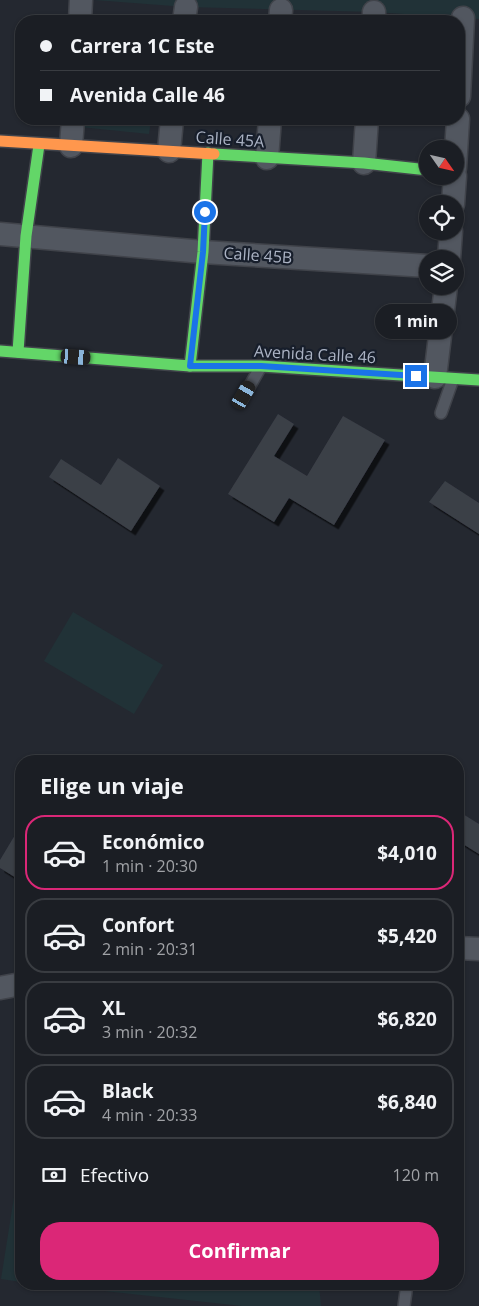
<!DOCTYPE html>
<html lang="es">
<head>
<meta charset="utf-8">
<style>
  body { margin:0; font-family:"Open Sans",sans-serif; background:#282b31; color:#f1f3f6; height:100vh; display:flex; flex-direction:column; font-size:19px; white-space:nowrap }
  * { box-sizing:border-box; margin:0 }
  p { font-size:16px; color:#a0a2a6 }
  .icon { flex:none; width:28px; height:28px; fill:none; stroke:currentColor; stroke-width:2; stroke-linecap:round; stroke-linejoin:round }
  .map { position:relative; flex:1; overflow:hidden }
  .drawer { position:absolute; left:15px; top:755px; width:449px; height:535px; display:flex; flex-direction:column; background:#1b1e24; border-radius:20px; box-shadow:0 1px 4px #0004,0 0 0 1px #393c41 }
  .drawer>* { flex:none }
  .hud { position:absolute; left:15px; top:15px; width:450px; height:110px; border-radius:20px; box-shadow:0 1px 4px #0004,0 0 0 1px #393c41; display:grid; align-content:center; height:110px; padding:0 25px; background:#1b1e24 }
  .needle { width:32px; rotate:124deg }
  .tools { position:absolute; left:419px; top:140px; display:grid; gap:10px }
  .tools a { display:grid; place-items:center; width:45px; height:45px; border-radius:50%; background:#1b1e24; box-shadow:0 1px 4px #0004,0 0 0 1px #393c41; font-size:25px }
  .end { position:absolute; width:22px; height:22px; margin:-11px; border:6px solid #1a73e8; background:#fff; box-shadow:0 0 0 2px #fff }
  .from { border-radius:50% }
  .bubble { position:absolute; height:35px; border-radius:18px; background:#1b1e24; box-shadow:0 1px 4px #0004,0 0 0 1px #393c41; font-size:16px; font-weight:700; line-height:35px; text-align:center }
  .car { position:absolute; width:15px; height:30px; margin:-15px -8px; border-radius:6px; box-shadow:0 0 4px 1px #0007; background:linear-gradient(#222 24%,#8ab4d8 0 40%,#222 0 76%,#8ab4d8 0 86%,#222 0) }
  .hud b { display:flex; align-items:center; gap:18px; height:48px; font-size:19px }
  .hud b+b { border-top:1px solid #393c41 }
  .hud i { width:12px; height:12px; background:#f1f3f6 }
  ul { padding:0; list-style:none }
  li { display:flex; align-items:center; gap:15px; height:75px; margin:0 10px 8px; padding:0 15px; border:2px solid #393c41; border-radius:20px }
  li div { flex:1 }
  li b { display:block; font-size:19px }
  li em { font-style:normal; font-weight:700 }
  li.selected { border-color:#db2777 }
  li>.icon { width:45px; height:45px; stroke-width:1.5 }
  h2 { padding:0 25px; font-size:22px; line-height:60px }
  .pay { display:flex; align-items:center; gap:12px; height:55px; padding:0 25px; font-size:19px }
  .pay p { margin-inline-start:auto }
  .cta { display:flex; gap:10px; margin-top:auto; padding:10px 25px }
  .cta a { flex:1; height:58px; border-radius:20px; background:#db2777; color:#fff; font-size:20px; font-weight:700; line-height:58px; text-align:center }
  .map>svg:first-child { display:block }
  .green { fill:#213237 }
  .building { fill:#3b3f47; filter:url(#shadow) }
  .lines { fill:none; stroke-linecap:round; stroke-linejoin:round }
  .lane-casing { stroke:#40434a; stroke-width:14 }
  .street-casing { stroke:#40434a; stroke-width:25 }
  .fast-casing { stroke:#40434a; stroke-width:14 }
  .slow-casing { stroke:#40434a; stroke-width:14 }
  .lane { stroke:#525760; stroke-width:11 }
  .street { stroke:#525760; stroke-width:22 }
  .fast { stroke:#63d668; stroke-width:11 }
  .slow { stroke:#ff974d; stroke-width:11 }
  .route { stroke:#1a73e8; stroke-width:6 }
  .labels { text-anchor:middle; stroke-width:4.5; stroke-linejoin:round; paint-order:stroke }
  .street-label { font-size:16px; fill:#abb3c4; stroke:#171e2b }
</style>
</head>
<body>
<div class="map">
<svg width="479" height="1306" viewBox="0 0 479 1306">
  <defs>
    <filter id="shadow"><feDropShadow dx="4.5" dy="4.5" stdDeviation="0" flood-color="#0009"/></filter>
  </defs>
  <rect width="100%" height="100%" fill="#242830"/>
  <g class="green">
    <path d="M94,0H479V19L374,12L186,7Z"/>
    <path d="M71,119H151L149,134L70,126Z"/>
    <path d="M73,612L163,665L134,714L44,661Z"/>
    <path d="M21,1153V1282L1,1279Z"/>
    <path d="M40,1284H319L321,1306H242Z"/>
  </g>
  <g class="building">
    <path d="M278,414L294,424L274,456L307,476L343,416L385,440L334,525L289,498L274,522L228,494Z"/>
    <path d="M118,458L160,486L131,531L49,477L61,459L101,485Z"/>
    <path d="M445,481L479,503V534L429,502Z"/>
    <path d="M458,811L479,824V854L458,841Z"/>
    <path d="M21,825V881L0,868V860Z"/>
  </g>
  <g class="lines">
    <defs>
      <g id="lane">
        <path d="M241,401L260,368"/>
        <path d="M441,413L453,379"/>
        <path d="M404,1306L407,1284"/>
      </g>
      <g id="street">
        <path d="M80,21L81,0"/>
        <path d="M184,21L186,7"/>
        <path d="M280,21L281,10"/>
        <path d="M374,21V12"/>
        <path d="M459,96L463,18"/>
        <path d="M71,146L73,119"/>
        <path d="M169,151L172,119"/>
        <path d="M267,158L270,119"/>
        <path d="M364,163L367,119"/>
        <path d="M455,168L458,119"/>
        <path d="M453,204L455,176"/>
        <path d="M0,234L203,252L428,266"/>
        <path d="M449,259L451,231"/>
        <path d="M435,377L446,286"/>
        <path d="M458,948L479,949"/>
        <path d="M0,988L21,984"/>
      </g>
      <g id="fast">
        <path d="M214,154L364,163L428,170"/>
        <path d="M0,351L190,366H261L479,380"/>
        <path d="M18,352L26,236L39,145"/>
        <path d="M190,366L203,252L208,153"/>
      </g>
      <path id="slow" d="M0,141L214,154"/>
    </defs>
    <use href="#lane" class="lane-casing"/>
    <use href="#street" class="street-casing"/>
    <use href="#fast" class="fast-casing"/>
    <use href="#slow" class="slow-casing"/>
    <use href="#lane" class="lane"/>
    <use href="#street" class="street"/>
    <use href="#fast" class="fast"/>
    <use href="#slow" class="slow"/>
  </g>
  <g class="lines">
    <path class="route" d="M205,212L203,252L190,366H261L416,376"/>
  </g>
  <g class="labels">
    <g class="street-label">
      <text transform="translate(230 139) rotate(4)" y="6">Calle 45A</text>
      <text transform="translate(258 255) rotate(4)" y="6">Calle 45B</text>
      <text transform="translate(315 354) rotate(3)" y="6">Avenida Calle 46</text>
    </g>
  </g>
</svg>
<div class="tools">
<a><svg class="needle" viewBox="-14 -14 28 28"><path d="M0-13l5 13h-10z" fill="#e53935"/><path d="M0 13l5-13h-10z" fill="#a0a2a6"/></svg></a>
<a><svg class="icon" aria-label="locate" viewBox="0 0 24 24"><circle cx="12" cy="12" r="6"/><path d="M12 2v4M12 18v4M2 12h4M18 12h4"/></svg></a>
<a><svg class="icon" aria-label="layers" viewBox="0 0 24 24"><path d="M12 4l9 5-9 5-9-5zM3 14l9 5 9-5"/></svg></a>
</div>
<i class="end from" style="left:205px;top:212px"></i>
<i class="end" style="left:416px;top:376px"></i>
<div class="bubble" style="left:375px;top:304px;width:82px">1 min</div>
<i class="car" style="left:76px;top:357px;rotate:94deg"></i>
<i class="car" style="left:244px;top:395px;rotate:30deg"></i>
<div class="hud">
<b><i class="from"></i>Carrera 1C Este</b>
<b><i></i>Avenida Calle 46</b>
</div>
<section class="drawer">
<h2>Elige un viaje</h2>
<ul>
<li class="selected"><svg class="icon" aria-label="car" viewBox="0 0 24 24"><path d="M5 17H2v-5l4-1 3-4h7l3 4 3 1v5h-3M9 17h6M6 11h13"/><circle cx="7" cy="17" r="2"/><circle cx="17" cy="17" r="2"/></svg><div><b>Económico</b><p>1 min · 20:30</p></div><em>$4,010</em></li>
<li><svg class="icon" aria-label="car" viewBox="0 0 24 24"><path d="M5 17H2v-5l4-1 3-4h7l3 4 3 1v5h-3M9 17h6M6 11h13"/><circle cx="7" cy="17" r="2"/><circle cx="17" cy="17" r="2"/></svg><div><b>Confort</b><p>2 min · 20:31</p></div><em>$5,420</em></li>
<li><svg class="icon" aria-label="car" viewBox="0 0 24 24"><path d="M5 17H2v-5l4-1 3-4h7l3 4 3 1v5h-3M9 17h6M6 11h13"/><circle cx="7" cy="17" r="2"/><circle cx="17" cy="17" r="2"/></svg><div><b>XL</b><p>3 min · 20:32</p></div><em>$6,820</em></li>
<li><svg class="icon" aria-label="car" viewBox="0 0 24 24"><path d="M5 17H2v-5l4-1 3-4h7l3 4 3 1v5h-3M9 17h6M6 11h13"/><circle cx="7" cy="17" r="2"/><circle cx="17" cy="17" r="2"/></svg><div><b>Black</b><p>4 min · 20:33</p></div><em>$6,840</em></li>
</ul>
<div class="pay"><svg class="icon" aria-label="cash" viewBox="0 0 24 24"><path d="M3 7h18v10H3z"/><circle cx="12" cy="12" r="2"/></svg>Efectivo<p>120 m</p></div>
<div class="cta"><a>Confirmar</a></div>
</section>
</div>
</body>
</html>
